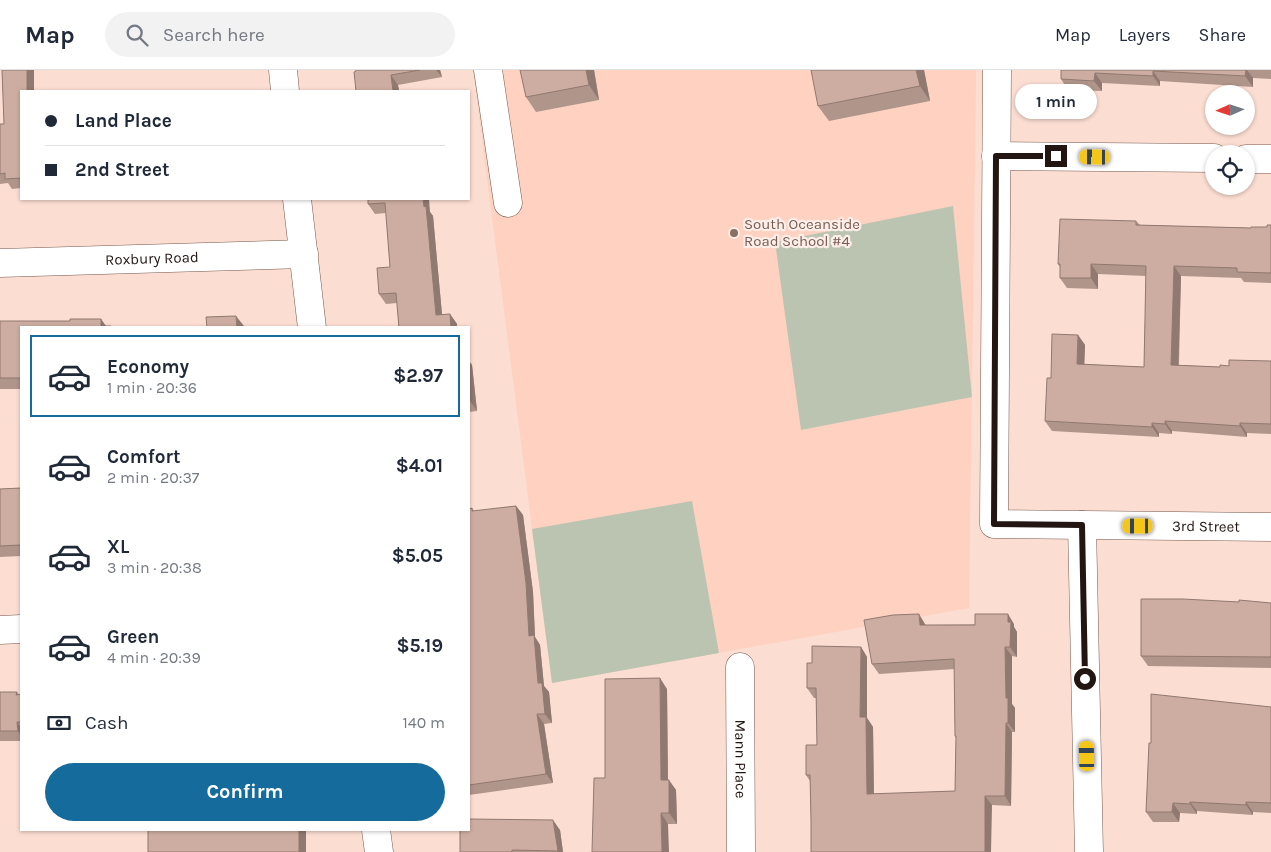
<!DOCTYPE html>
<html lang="en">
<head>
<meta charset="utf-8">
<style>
  body { margin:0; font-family:Karla,sans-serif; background:#f2f2f3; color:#1f2937; height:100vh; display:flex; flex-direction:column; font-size:19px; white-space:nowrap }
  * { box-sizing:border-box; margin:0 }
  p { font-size:16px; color:#747a83 }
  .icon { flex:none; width:28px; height:28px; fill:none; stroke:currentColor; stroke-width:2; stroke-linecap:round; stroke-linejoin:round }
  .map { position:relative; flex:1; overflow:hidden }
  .drawer { position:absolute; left:20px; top:256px; width:450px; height:505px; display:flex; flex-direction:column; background:#fff; border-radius:0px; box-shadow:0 1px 4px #0004 }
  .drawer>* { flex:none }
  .guide { position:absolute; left:20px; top:20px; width:450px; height:110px; border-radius:0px; box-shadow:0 1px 4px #0004; display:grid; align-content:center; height:110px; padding:0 25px; background:#fff }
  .needle { width:32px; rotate:267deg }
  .controls { position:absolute; left:1205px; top:15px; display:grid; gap:10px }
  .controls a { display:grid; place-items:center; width:50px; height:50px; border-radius:50%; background:#fff; box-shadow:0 1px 4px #0004; font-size:25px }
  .end { position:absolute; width:22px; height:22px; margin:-11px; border:6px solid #231612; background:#fff; box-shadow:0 0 0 2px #fff }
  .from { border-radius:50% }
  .bubble { position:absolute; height:35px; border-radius:18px; background:#fff; box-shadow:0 1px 4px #0004; font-size:16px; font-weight:700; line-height:35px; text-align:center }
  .car { position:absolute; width:15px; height:30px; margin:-15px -8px; border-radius:6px; box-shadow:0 0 4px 1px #0007; background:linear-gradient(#f5c518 24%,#345 0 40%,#f5c518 0 76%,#345 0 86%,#f5c518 0) }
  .guide b { display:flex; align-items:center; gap:18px; height:48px; font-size:19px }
  .guide b+b { border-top:1px solid #e0e1e3 }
  .guide i { width:12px; height:12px; background:#1f2937 }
  ul { padding:9px 0 0; list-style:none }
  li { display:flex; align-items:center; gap:15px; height:82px; margin:0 10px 8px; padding:0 15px; border:2px solid transparent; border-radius:0px }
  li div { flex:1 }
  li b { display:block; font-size:19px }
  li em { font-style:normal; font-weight:700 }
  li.on { border-color:#146b9c }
  li>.icon { width:45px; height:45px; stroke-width:1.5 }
  .pay { display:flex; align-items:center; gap:12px; height:55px; padding:0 25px; font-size:19px }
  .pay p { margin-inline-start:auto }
  .primary-button { display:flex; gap:10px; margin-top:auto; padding:10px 25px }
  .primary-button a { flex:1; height:58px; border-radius:30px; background:#146b9c; color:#fff; font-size:20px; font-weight:700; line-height:58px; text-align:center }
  header { display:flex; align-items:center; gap:30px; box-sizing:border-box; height:70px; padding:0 25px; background:#fff; border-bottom:1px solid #e0e1e3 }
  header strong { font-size:24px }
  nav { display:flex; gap:28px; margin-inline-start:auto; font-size:18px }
  .search { width:350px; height:45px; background:#f2f2f3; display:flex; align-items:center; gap:12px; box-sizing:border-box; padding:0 18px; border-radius:28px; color:#747a83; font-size:19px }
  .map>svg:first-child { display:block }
  .built { fill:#fed1c1 }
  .green { fill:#bbc4b1 }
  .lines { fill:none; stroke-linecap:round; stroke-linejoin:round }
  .minor-casing { stroke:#78594d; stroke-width:29 }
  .minor { stroke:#fff; stroke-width:28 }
  .wall { fill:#b0958a }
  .shaded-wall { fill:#907971 }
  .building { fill:#cdada1; stroke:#907971 }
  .route { stroke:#231612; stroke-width:6 }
  .education-dot { fill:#8d6e63; stroke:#fdeee9; stroke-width:2 }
  .labels { text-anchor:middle; stroke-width:4.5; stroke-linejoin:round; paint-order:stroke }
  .education-label { font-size:15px; fill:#785e54; stroke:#fdeee9; text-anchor:start }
  .street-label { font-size:15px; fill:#231612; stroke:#fdeee9 }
</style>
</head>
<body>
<header>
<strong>Map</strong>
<div class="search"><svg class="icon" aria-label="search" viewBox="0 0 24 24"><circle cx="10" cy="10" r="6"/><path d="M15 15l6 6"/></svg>Search here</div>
<nav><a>Map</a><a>Layers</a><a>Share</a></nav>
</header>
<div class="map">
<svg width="1271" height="782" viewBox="0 0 1271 782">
  <rect width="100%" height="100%" fill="#fbddd2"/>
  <path class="built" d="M473,0H976L969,538L552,613Z"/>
  <g class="green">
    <path d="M953,136L972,327L801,360L775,172Z"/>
    <path d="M692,431L719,583L552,613L532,459Z"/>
  </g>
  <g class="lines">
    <defs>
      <g id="minor">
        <path d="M283,0L285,21"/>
        <path d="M488,0L508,133"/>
        <path id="s1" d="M997,0L994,454L1271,457"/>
        <path d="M996,86L1214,88"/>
        <path d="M1246,89H1271"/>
        <path d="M297,129L312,258"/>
        <path id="s2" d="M0,193L304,184"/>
        <path d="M1082,455L1089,782"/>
        <path d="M0,560L21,559"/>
        <path id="s3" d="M740,597L741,782"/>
        <path d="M376,760L379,782"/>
      </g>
    </defs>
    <use href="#minor" class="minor-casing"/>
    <use href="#minor" class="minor"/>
  </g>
  <g class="wall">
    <path d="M2,0H34V21H21V118L12,119L8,113L0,114V54H4Z"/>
    <path d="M356,0H440L442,7L398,15L399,21H356Z"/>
    <path d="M520,0H594L599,30L536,42L526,27Z"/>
    <path d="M924,0L930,31L829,51L818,36Z"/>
    <path d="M1061,0H1271V9L1253,8V17L1160,11V16L1102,13V21L1068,20L1061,9Z"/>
    <path d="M368,129L430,142L433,146L442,245L450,244L457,254V258H399L397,233L386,234L379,224L390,197L386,143L375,144L368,134Z"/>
    <path d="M1136,151L1140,155L1251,158L1267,157L1271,155V213L1244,212L1241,208L1181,206L1179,295L1220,297L1271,291V364L1247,363V367L1172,361V364L1159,363V367L1052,361L1045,351L1051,308L1078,265L1085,275L1084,294L1144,297L1146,206L1098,204V219L1067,218L1060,208V197L1058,194Z"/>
    <path d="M101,249L106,256L21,258V319H0V251H70Z"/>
    <path d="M469,291L472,295L477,341L469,342Z"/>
    <path d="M21,418V486L0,487V419Z"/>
    <path d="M469,435L470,439L472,438L474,441L516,436L523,445L533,522L535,567L540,575L544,616L549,622L552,653L544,654L553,713L469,725Z"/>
    <path d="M1239,532L1271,533V598L1148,596L1141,586Z"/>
    <path d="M925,554L926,555L1014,554V557L1017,562V587L1012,586V634L1015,638V662H1012L1011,736L992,735L811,750L810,711L806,705L817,675L816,628H814L807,618L812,593L861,577L867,587V648L873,657L874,724L955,721L956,668L955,666V599L879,604L872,594Z"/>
    <path d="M667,619L668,710L676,720L677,754H668L605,708Z"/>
    <path d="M0,622H17L19,625L21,624V671H0Z"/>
    <path d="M1271,637V743L1253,742V745L1197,741V744L1180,743L1179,752H1153L1146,742L1151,673Z"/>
    <path d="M560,760L563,782H460Z"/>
  </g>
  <g class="shaded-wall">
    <rect x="27" y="0" width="7" height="21"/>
    <path d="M436,0H440L442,7Z"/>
    <path d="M586,0H594L599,30L589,15Z"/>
    <path d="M916,0H924L930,31L920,16Z"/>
    <path d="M1246,0H1247L1253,8V17L1245,6Z"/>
    <path d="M1153,1L1160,11V16L1153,6Z"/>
    <path d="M1095,3L1102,13V21L1094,11Z"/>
    <path d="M391,5L398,15L399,21H393Z"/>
    <path d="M423,129H429L430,142L433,146L443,255L436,245Z"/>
    <path d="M1091,194L1098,204V219L1091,208Z"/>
    <path d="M1174,196L1181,206L1178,305L1171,295Z"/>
    <path d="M450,244L457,254V258H451Z"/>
    <path d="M236,246L244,256V258H237Z"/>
    <path d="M101,249L107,258L101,256Z"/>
    <path d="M1078,265L1085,275L1084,304L1077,294Z"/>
    <path d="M469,291L472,295L477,341L470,331L469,318Z"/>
    <path d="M1165,351L1172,361V364L1165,354Z"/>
    <path d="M1152,353L1159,363V367L1152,357Z"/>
    <path d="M1240,353L1247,363V367L1240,356Z"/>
    <path d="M516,436L523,445L533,522L535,567L540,575L544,616L549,622L552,653L545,644L529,566Z"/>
    <path d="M919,544L925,554L926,564L920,555Z"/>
    <path d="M1008,544L1014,554V557L1017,562V587L1010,577L1008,552Z"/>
    <path d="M861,577L867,587V648L873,657L874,734L867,724L860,647Z"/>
    <path d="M1005,577L1012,586V634L1015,638V662L1008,653L1006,628Z"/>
    <path d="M660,608L667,619L668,720L661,710Z"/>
    <path d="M537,644L544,654L553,713L546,704Z"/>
    <path d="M17,652L21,658V666L18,661Z"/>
    <path d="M1006,653L1012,662L1011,736L1005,726Z"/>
    <path d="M669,710L676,720L677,754L669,743Z"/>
    <path d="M985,726L992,735L991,782H985Z"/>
    <path d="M1190,732L1197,741V744L1190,734Z"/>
    <path d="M1246,732L1253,742V745L1246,735Z"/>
    <path d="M1173,733L1180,743L1179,752L1172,742Z"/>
    <path d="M661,743L668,754L669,782H662Z"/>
    <path d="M553,750L560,760L563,782H558V781Z"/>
    <rect x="299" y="760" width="7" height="22"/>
  </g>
  <g class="building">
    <path d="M2,0H27V21H21V108L5,109V103L0,104V54H4Z"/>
    <path d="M356,0H420L391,5L393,21H356L354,2L356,1Z"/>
    <path d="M520,0H586L589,15L526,27Z"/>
    <path d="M811,0H916L920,16L818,36Z"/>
    <path d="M1061,0H1246L1245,6L1153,1V6L1095,3L1094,11L1061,9Z"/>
    <path d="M368,129H423L424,137L426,136L436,245L450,244L451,258H399L396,223L379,224L377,198L390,197L385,133L368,134Z"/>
    <path d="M1060,149L1136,151V155L1251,158V157H1267V155H1271V203L1237,202V198L1174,196L1171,295L1220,297V295L1229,296V290L1271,291V354L1240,353V356L1165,351V354L1152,353V357L1045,351L1047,308H1051L1052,264L1078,265L1077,294L1144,297L1146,196L1091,194V208H1060V194H1058Z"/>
    <path d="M236,246L237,258H207L206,247Z"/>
    <path d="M70,249H101V256H111V258H21V308H0V251H70Z"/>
    <path d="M469,318L470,331L469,332Z"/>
    <path d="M21,418V475L0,476V419Z"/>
    <path d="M516,436L526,513L529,566L534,565L538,613H542L545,644H537L546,704L469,715V439L472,438V441Z"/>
    <path d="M1141,529H1183L1239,532V530L1271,533V587L1141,586Z"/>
    <path d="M919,544L920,555H975V544H1008V552H1011L1010,577H1005L1006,628H1008V653H1006L1005,726H985V782H811V750L810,705H806V675H817L816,618H807V593H812V576L861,577L860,647H866L867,724L955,721L956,666H955L954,589L872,594L864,550L893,545Z"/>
    <path d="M660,608L661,710H669V743H661L662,782H592L594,708H605V609Z"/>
    <path d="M0,622H17L16,625L21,624V652H17L18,661H0Z"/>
    <path d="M1151,624L1271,637V733L1246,732V735L1190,732V734L1173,733L1172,742H1146L1149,673H1151Z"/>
    <path d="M469,749L553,750L558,781L512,780V782H460V760H469Z"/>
    <rect x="148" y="760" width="151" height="22"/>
  </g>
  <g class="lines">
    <path class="route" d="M1056,86H996L994,454L1082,455L1085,609"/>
  </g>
  <circle class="education-dot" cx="734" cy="163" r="5"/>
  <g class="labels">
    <g class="education-label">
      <text x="744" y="159">South Oceanside<tspan x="744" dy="17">Road School #4</tspan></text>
    </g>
    <g class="street-label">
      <text dy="5" stroke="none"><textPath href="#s2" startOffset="152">Roxbury Road</textPath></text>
      <text dy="5" stroke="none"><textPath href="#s1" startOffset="666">3rd Street</textPath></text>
      <text dy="5" stroke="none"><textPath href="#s3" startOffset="92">Mann Place</textPath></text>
    </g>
  </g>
</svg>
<div class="controls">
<a><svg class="needle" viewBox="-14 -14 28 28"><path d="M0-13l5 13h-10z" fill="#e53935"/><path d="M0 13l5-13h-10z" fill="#747a83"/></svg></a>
<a><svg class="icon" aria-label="locate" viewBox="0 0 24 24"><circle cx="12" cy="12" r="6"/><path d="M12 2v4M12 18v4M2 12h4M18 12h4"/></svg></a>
</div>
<i class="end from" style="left:1085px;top:609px"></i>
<i class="end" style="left:1056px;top:86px"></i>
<div class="bubble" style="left:1015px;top:14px;width:82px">1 min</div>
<i class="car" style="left:1095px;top:87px;rotate:271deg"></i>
<i class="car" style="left:1138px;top:456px;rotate:270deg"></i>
<i class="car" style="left:1087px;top:686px;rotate:359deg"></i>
<div class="guide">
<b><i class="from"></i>Land Place</b>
<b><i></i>2nd Street</b>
</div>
<section class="drawer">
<ul>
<li class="on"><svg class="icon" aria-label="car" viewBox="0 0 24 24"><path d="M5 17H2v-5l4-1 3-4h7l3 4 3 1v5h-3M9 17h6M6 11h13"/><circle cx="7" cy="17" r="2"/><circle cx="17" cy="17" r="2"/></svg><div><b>Economy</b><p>1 min · 20:36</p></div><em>$2.97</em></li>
<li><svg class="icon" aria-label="car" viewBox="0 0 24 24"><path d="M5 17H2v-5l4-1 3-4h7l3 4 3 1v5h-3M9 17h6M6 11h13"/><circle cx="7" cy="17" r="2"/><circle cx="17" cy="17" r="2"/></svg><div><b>Comfort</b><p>2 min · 20:37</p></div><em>$4.01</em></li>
<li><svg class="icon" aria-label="car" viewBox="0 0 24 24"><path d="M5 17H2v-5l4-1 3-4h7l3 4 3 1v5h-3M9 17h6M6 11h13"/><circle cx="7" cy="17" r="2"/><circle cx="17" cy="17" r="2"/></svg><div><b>XL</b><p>3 min · 20:38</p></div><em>$5.05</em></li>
<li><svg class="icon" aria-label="car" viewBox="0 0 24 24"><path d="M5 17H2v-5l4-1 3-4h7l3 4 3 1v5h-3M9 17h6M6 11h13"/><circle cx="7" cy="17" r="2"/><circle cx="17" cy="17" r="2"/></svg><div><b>Green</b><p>4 min · 20:39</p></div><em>$5.19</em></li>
</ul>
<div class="pay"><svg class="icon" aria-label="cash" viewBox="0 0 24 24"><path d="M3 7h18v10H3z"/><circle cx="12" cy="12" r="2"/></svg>Cash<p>140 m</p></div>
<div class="primary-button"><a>Confirm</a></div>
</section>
</div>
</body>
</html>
